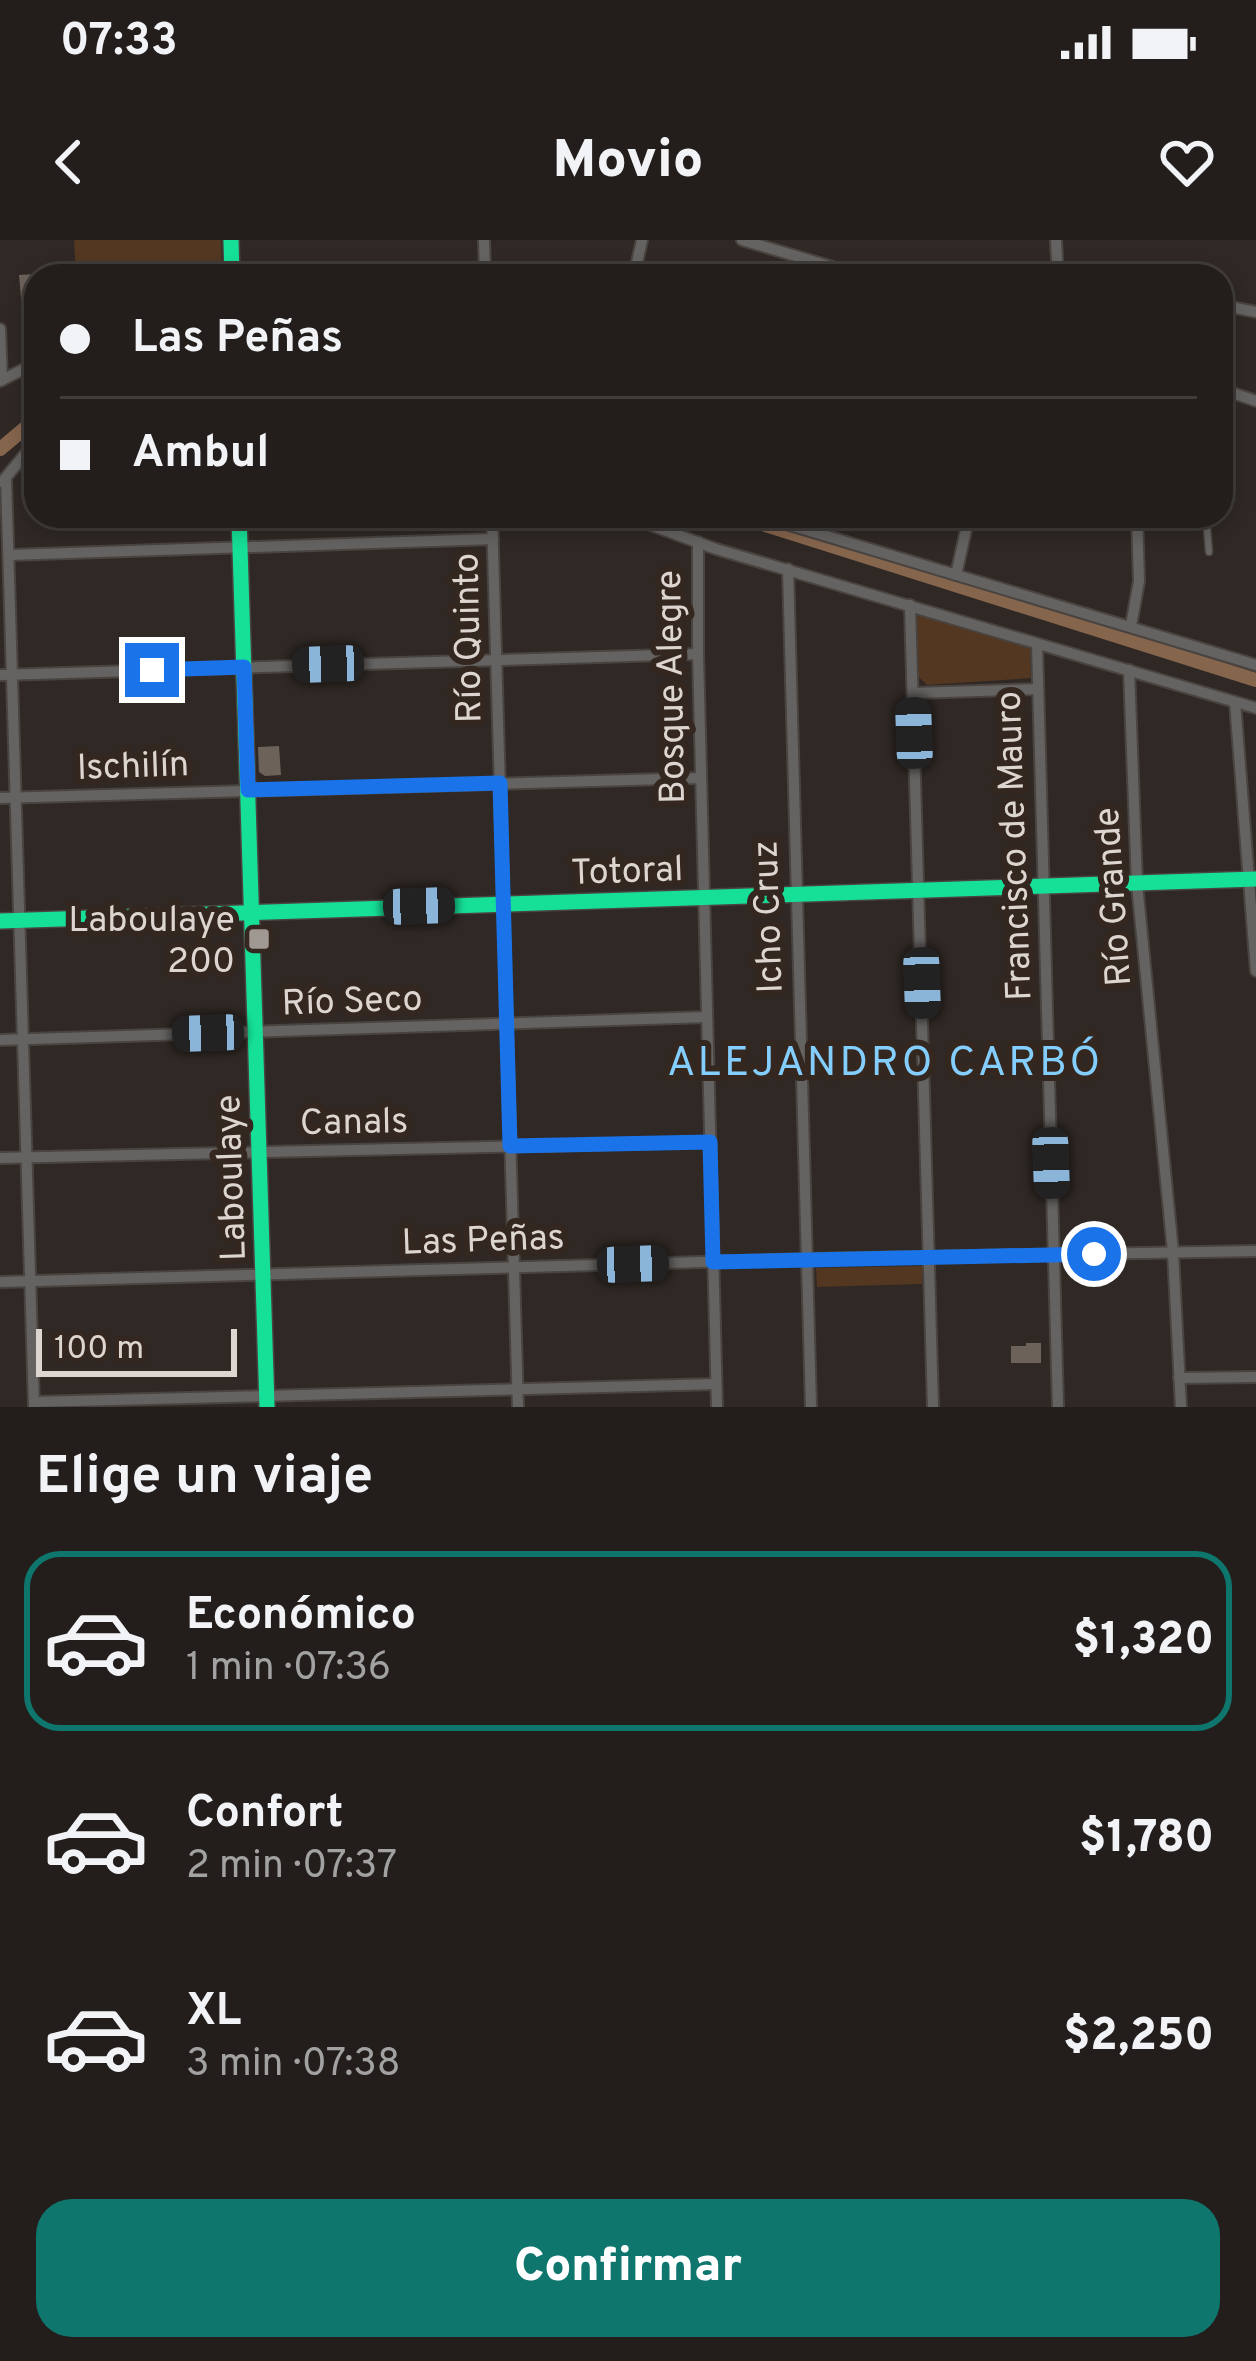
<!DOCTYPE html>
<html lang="es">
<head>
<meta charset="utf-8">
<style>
  body { margin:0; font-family:Overpass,sans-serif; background:#2f2b28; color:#f1f3f6; height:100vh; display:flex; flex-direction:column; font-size:45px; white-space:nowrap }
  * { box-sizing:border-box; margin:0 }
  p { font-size:39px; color:#a3a2a3 }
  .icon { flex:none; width:66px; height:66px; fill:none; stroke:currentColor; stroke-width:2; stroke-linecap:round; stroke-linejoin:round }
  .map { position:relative; height:1167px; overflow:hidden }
  .panel { display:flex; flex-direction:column; background:#231e1b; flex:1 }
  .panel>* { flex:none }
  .hud { position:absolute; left:24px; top:24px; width:1209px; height:264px; border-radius:36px; box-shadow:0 6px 18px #0003,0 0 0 3px #403c3a; display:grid; align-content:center; height:264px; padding:0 36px; background:#231e1b }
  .scale { position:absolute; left:36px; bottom:30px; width:201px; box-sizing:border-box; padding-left:12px; border:6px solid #ddd5cf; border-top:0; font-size:33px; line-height:42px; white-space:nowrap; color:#ddd5cf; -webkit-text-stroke:9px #33271f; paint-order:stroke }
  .end { position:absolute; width:54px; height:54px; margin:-27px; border:15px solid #1a73e8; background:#fff; box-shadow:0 0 0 6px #fff }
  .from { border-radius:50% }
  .car { position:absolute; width:36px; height:72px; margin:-36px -18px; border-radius:15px; box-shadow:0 0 9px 3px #0007; background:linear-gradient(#222 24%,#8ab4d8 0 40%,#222 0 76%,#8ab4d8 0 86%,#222 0) }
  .hud b { display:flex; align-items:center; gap:42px; height:114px; font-size:45px }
  .hud b+b { border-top:3px solid #403c3a }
  .hud i { width:30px; height:30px; background:#f1f3f6 }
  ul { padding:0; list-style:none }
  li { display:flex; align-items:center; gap:36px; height:180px; margin:0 24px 18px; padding:0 12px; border:6px solid transparent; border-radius:36px }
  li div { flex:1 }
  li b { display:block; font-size:45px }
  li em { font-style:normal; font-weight:800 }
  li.on { border-color:#0f766e }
  li>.icon { width:108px; height:108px; stroke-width:1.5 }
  h2 { padding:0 36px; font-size:54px; line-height:144px }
  .button { display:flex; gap:24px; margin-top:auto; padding:24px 36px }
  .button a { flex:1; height:138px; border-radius:36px; background:#0f766e; color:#fff; font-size:48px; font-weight:800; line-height:138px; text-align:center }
  .status { display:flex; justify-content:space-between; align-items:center; height:84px; padding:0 60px; background:#231e1b; direction:ltr }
  .status svg { height:33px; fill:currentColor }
  header { display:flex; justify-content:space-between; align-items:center; height:156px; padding:0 36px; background:#231e1b; font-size:54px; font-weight:800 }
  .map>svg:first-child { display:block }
  .green { fill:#533721 }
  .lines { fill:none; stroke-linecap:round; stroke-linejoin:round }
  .canal { stroke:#86654d; stroke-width:14 }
  .building { fill:#6c625a }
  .lane-casing { stroke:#4a4440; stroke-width:9 }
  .street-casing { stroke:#4a4440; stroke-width:14 }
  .fast-casing { stroke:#4a4440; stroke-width:18 }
  .lane { stroke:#656361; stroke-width:6 }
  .street { stroke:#656361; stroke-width:10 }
  .fast { stroke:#16e098; stroke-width:15 }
  .route { stroke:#1a73e8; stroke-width:15 }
  .poi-dot { fill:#a09893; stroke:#33271f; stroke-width:4.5 }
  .labels { text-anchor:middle; stroke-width:12; stroke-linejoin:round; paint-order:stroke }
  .street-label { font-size:36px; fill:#ddd5cf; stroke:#33271f }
  .poi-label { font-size:36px; fill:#ddd5cf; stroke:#33271f; text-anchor:end }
  .quarter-label { font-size:42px; letter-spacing:3px; fill:#84cefe; stroke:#33271f }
</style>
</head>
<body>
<div class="status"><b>07:33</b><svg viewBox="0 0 49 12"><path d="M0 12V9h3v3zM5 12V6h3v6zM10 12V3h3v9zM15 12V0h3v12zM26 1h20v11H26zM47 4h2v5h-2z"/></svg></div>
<header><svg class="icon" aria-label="back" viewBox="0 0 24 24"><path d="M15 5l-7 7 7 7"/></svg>Movio<svg class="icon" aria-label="heart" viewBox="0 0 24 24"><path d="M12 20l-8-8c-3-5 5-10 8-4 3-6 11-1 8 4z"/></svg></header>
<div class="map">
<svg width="1256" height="1167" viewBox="0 0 1256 1167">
  <rect width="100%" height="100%" fill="#2f2824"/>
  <g class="green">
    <path d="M74,0H221L222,36H76Z"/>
    <path d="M922,374L1026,404L1030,409L1031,438L927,445L919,437L917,377Z"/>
    <path d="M922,1026V1044L817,1047L816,1028Z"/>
  </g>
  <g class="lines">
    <g class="canal">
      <path d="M0,209L36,179"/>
      <path d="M737,276L1256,440"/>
    </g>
  </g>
  <g class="building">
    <path d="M36,34V103L25,104L19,35Z"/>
    <path d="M279,506L281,535L265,536L259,532L258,507Z"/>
    <path d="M1026,1103H1041V1123H1011V1106H1026Z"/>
  </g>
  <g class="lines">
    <defs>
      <path id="lane" d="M1206,276L1209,312"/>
      <g id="street">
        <path d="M484,0L485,36"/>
        <path d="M742,0L863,36"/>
        <path d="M1056,0L1058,36"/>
        <path d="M634,36L642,0"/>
        <path d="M1221,65L1256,72"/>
        <path d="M0,89L2,140"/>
        <path d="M0,141L36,123"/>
        <path d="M1221,149L1256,161"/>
        <path d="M6,238L34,1167"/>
        <path d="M2,242L36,201"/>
        <path d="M492,276L518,1167"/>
        <path d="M626,276L716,309L1256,468"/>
        <path d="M760,276L1256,425"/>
        <path d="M698,302V414L717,1167"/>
        <path d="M9,315L493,299"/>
        <path d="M788,329L811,1167"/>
        <path d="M956,335L969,276"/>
        <path d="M910,365L933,1167"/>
        <path d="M1131,386L1139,341L1137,276"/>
        <path d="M1037,404L1058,1167"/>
        <path d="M1129,430L1137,644L1173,1012L1181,1167"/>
        <path d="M0,435L698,414"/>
        <path d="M913,453L1038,449"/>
        <path d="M1235,462L1256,731"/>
        <path d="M0,558L700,538"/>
        <path d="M0,800L706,777"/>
        <path d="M0,918L710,902"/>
        <path d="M0,1042L807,1019L1256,1011"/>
        <path d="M1179,1138L1256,1137"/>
        <path d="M34,1162L716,1144"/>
      </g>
      <g id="fast">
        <path d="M231,0L232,36"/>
        <path d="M239,276L267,1167"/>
        <path d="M0,681L1256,639"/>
      </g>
    </defs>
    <use href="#lane" class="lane-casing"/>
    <use href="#street" class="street-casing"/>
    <use href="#fast" class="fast-casing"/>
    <use href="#lane" class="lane"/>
    <use href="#street" class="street"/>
    <use href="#fast" class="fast"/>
  </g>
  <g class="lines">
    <path class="route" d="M152,430L244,427L248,550L500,543L510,906L710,902L713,1022L1094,1014"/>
  </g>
  <rect class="poi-dot" x="247" y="687" width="24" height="24" rx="6"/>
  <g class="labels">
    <g class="street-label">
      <text transform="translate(466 398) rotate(-91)" y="13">Río Quinto</text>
      <text transform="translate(669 447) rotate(-91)" y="13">Bosque Alegre</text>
      <text transform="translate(133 524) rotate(-2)" y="13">Ischilín</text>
      <text transform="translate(1012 606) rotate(-92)" y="13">Francisco de Mauro</text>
      <text transform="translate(627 629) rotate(-2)" y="13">Totoral</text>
      <text transform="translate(1111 657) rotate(-94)" y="13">Río Grande</text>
      <text transform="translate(766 677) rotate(-92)" y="13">Icho Cruz</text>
      <text transform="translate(352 759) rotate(-2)" y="13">Río Seco</text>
      <text transform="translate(354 880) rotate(-1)" y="13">Canals</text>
      <text transform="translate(229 938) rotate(-92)" y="13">Laboulaye</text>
      <text transform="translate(483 998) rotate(-2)" y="13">Las Peñas</text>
    </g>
    <g class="poi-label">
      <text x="235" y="691">Laboulaye<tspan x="235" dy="41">200</tspan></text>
    </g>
    <g class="quarter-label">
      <text x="885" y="835">ALEJANDRO CARBÓ</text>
    </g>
  </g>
</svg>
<div class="scale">100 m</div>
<i class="end from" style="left:1094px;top:1014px"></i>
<i class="end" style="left:152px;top:430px"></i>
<i class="car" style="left:328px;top:424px;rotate:268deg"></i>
<i class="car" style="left:914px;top:493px;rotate:358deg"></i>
<i class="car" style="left:419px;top:666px;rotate:88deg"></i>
<i class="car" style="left:922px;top:743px;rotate:178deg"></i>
<i class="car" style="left:208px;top:793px;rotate:268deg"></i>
<i class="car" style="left:1051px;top:923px;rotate:178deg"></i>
<i class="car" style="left:633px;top:1024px;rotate:88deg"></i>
<div class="hud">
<b><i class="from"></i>Las Peñas</b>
<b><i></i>Ambul</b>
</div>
</div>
<section class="panel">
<h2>Elige un viaje</h2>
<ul>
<li class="on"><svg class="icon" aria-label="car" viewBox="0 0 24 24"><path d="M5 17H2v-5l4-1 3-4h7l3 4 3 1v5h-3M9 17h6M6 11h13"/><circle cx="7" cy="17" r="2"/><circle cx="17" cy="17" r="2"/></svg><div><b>Económico</b><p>1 min · 07:36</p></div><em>$1,320</em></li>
<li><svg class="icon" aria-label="car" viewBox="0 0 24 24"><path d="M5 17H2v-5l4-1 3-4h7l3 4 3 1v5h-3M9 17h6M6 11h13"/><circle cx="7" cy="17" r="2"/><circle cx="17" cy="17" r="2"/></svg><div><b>Confort</b><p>2 min · 07:37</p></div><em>$1,780</em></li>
<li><svg class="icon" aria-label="car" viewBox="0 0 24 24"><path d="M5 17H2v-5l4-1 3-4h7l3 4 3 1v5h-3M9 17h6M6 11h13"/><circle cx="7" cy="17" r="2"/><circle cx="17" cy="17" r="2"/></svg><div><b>XL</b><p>3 min · 07:38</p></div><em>$2,250</em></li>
</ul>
<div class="button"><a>Confirmar</a></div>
</section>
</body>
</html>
